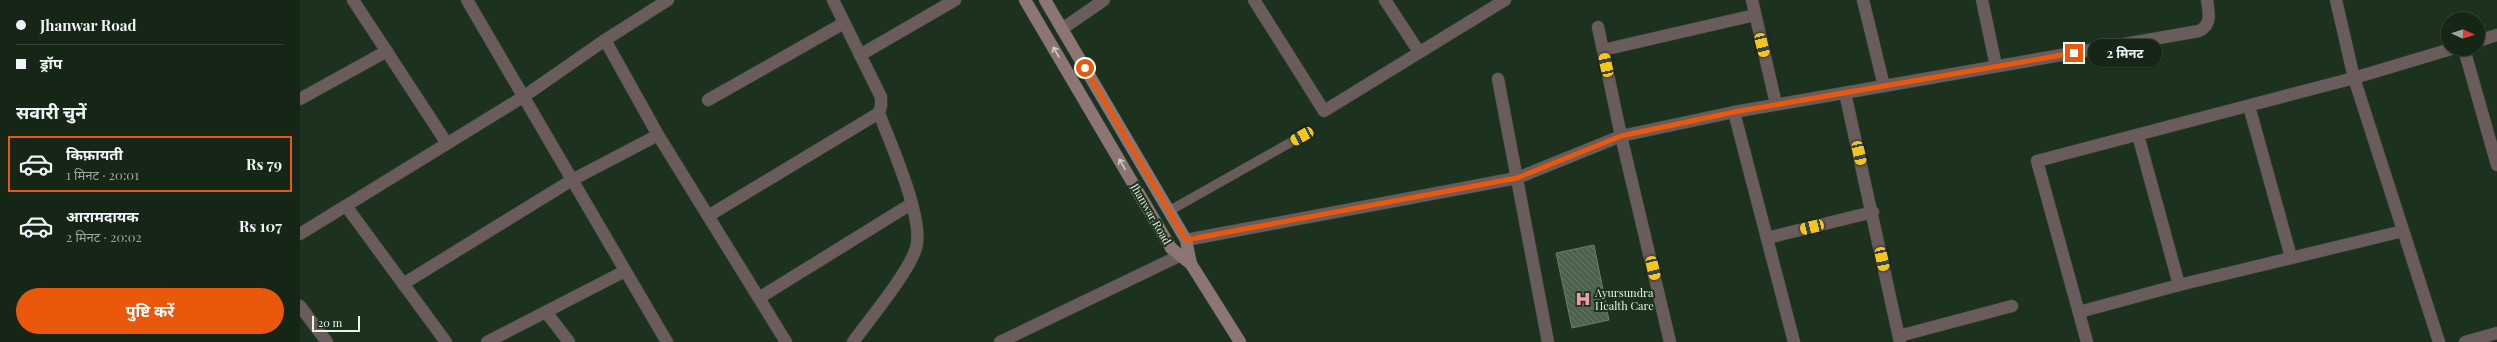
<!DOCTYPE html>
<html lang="hi">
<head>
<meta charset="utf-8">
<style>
  body { margin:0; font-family:"Playfair Display","Noto Sans Devanagari",serif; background:#233223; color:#f1f3f6; height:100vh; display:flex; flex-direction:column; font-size:15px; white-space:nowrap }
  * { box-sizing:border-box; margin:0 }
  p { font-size:13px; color:#9ea5a1 }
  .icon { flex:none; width:22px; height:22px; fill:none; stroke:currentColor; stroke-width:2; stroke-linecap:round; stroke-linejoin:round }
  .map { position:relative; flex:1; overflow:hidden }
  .sheet { display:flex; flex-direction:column; background:#162616; width:300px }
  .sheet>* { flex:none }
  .hud { display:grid; align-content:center; height:88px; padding:0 16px; background:#162616 }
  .needle { width:26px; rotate:94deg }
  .fabs { position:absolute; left:2141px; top:12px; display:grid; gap:8px }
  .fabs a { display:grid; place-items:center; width:44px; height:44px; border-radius:50%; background:#162616; box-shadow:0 1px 3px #0004,0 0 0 1px #354335; font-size:20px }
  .scale { position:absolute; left:12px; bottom:10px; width:48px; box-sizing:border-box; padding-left:4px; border:2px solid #e7f5e8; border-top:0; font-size:11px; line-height:14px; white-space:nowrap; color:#e7f5e8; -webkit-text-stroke:3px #1d321e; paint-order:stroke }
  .end { position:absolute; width:18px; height:18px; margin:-9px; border:5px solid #ea580c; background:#fff; box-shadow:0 0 0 2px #fff }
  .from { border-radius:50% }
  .bubble { position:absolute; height:28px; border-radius:14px; background:#162616; box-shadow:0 1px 3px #0004,0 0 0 1px #354335; font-size:13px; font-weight:700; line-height:28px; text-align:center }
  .car { position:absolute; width:12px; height:24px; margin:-12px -6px; border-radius:5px; box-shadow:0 0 3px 1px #0007; background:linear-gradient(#f5c518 24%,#345 0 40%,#f5c518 0 76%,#345 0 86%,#f5c518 0) }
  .hud b { display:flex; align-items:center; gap:14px; height:38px; font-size:15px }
  .hud b+b { border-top:1px solid #354335 }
  .hud i { width:10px; height:10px; background:#f1f3f6 }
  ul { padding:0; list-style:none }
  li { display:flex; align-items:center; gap:12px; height:56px; margin:0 8px 6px; padding:0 8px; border:2px solid transparent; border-radius:0px }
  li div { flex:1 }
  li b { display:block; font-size:15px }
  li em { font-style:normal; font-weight:700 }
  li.active { border-color:#ea580c }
  li>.icon { width:36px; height:36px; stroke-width:1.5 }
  h2 { padding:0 16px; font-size:18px; line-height:48px }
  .action { display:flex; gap:8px; margin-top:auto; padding:8px 16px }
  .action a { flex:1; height:46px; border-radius:24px; background:#ea580c; color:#fff; font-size:16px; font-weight:700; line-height:46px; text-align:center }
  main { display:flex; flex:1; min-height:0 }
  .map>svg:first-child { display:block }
  .building { fill:url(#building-back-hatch); stroke:#677f68 }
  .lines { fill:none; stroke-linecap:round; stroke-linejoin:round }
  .lane-casing { stroke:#394d3a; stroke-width:10 }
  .street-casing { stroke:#394d3a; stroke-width:13 }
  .secondary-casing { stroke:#394d3a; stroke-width:13 }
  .lane { stroke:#6a5b5c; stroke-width:9 }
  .street { stroke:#6a5b5c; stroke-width:12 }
  .secondary { stroke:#8d7576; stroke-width:12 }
  .oneway { stroke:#cccfc6 }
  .route { stroke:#ea580c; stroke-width:5 }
  .labels { text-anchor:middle; stroke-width:4; stroke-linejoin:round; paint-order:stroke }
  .street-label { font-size:11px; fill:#e7f5e8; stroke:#1d321e }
  .poi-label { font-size:11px; fill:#e7f5e8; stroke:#1d321e; text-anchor:start }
</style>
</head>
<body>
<main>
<section class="sheet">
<div class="hud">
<b><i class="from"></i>Jhanwar Road</b>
<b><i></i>ड्रॉप</b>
</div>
<h2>सवारी चुनें</h2>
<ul>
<li class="active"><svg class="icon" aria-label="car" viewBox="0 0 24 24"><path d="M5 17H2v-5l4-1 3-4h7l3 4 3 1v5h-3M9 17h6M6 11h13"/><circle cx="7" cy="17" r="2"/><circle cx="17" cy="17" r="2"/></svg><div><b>किफ़ायती</b><p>1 मिनट · 20:01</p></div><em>Rs 79</em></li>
<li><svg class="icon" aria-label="car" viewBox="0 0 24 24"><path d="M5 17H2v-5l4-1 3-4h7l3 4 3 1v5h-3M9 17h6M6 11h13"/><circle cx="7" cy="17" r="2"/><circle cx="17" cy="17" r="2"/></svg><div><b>आरामदायक</b><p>2 मिनट · 20:02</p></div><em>Rs 107</em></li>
</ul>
<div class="action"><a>पुष्टि करें</a></div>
</section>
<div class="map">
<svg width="2197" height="342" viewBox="0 0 2197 342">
  <defs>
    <pattern id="building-back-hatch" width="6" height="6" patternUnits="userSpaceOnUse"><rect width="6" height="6" fill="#4b624c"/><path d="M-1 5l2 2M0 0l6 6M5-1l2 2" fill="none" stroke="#657966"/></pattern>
  </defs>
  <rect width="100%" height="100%" fill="#1d321e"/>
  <path class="building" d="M1294,245L1309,320L1272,328L1256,253Z"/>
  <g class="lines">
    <defs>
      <path id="lane" d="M869,211L1002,136"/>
      <g id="street">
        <path d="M53,0L146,142"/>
        <path d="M167,0L367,342"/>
        <path d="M954,0L1024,111L1205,0"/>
        <path d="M1085,0L1119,52"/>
        <path d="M1452,0L1476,104"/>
        <path d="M1563,0L1584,86L1899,31C1912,25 1909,13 1907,0"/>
        <path d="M1682,0L1696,66"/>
        <path d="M2036,0L2054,78L2139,342"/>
        <path d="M1298,27L1321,136L1370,342"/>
        <path d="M762,29L804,0"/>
        <path d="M305,40L358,135"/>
        <path d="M2178,41L2197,35"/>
        <path d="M2164,49L2197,165"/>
        <path d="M1303,50L1455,15"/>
        <path d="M560,55L655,0"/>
        <path d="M1198,79L1248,342"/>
        <path d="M1545,93L1600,342"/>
        <path d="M0,99L87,51"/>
        <path d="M408,100L544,23"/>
        <path d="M1949,106L1991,257"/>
        <path d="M1838,135L1879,285"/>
        <path d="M46,206L146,342"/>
        <path d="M408,216L579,113L581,106V97L533,0"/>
        <path d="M0,234L223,97L305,40L368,0"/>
        <path d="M1467,238L1573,212"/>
        <path d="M886,240L1217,178L1321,136L1434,112"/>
        <path d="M103,284L272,180L358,135L486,342"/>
        <path d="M459,298L611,204"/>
        <path d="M0,306L27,342"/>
        <path d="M246,312L269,342"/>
        <path d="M1779,312L1879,285L2103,231"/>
        <path d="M1599,336L1712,306"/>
        <path d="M187,342L325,271"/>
        <path d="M553,342C569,320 609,272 616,248C625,219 590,143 579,113"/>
        <path d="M700,342L879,256"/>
        <path d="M1494,342L1434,112L1584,86"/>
        <path d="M1787,342L1737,161L2054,78L2151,49"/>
        <path d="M2165,342L2197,333"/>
      </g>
      <g id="secondary">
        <path d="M725,0L871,248L891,264"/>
        <path d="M745,0L886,240L891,264L940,342"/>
      </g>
    </defs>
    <use href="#lane" class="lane-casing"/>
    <use href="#street" class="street-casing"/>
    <use href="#secondary" class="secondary-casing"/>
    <use href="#lane" class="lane"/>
    <use href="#street" class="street"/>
    <use href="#secondary" class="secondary"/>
  </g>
  <defs><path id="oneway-shaft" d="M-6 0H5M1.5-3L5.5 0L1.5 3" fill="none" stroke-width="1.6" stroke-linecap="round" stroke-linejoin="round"/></defs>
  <g class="oneway">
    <use href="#oneway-shaft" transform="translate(756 52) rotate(-120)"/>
    <use href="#oneway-shaft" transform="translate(822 164) rotate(-120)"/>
  </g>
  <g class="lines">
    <path class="route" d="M785,68L886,240L1217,178L1321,136L1434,112L1774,53"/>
  </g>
  <defs>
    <symbol id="hospital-bare" viewBox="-9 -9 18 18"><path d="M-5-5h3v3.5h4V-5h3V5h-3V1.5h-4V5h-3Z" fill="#f49aa2" stroke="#1d321e" stroke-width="2.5" paint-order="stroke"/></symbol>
  </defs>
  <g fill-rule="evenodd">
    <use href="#hospital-bare" x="1272" y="288" width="22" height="22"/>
  </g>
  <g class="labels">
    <g class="street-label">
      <text transform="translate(851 214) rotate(60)" y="4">Jhanwar Road</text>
    </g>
    <g class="poi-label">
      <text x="1295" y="297">Ayursundra<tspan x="1295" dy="13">Health Care</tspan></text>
    </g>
  </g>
</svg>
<div class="fabs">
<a><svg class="needle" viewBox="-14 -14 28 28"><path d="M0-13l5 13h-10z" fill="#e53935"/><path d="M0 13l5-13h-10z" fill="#9ea5a1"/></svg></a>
</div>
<div class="scale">20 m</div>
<i class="end from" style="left:785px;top:68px"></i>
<i class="end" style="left:1774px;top:53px"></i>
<div class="bubble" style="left:1788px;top:39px;width:74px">2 मिनट</div>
<i class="car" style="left:1462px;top:45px;rotate:166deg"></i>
<i class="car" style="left:1306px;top:65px;rotate:348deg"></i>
<i class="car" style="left:1002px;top:136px;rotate:241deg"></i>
<i class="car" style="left:1559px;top:153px;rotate:167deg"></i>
<i class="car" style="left:1512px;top:227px;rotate:256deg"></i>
<i class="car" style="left:1582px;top:259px;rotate:168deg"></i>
<i class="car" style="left:1353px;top:268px;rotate:167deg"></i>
</div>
</main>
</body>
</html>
